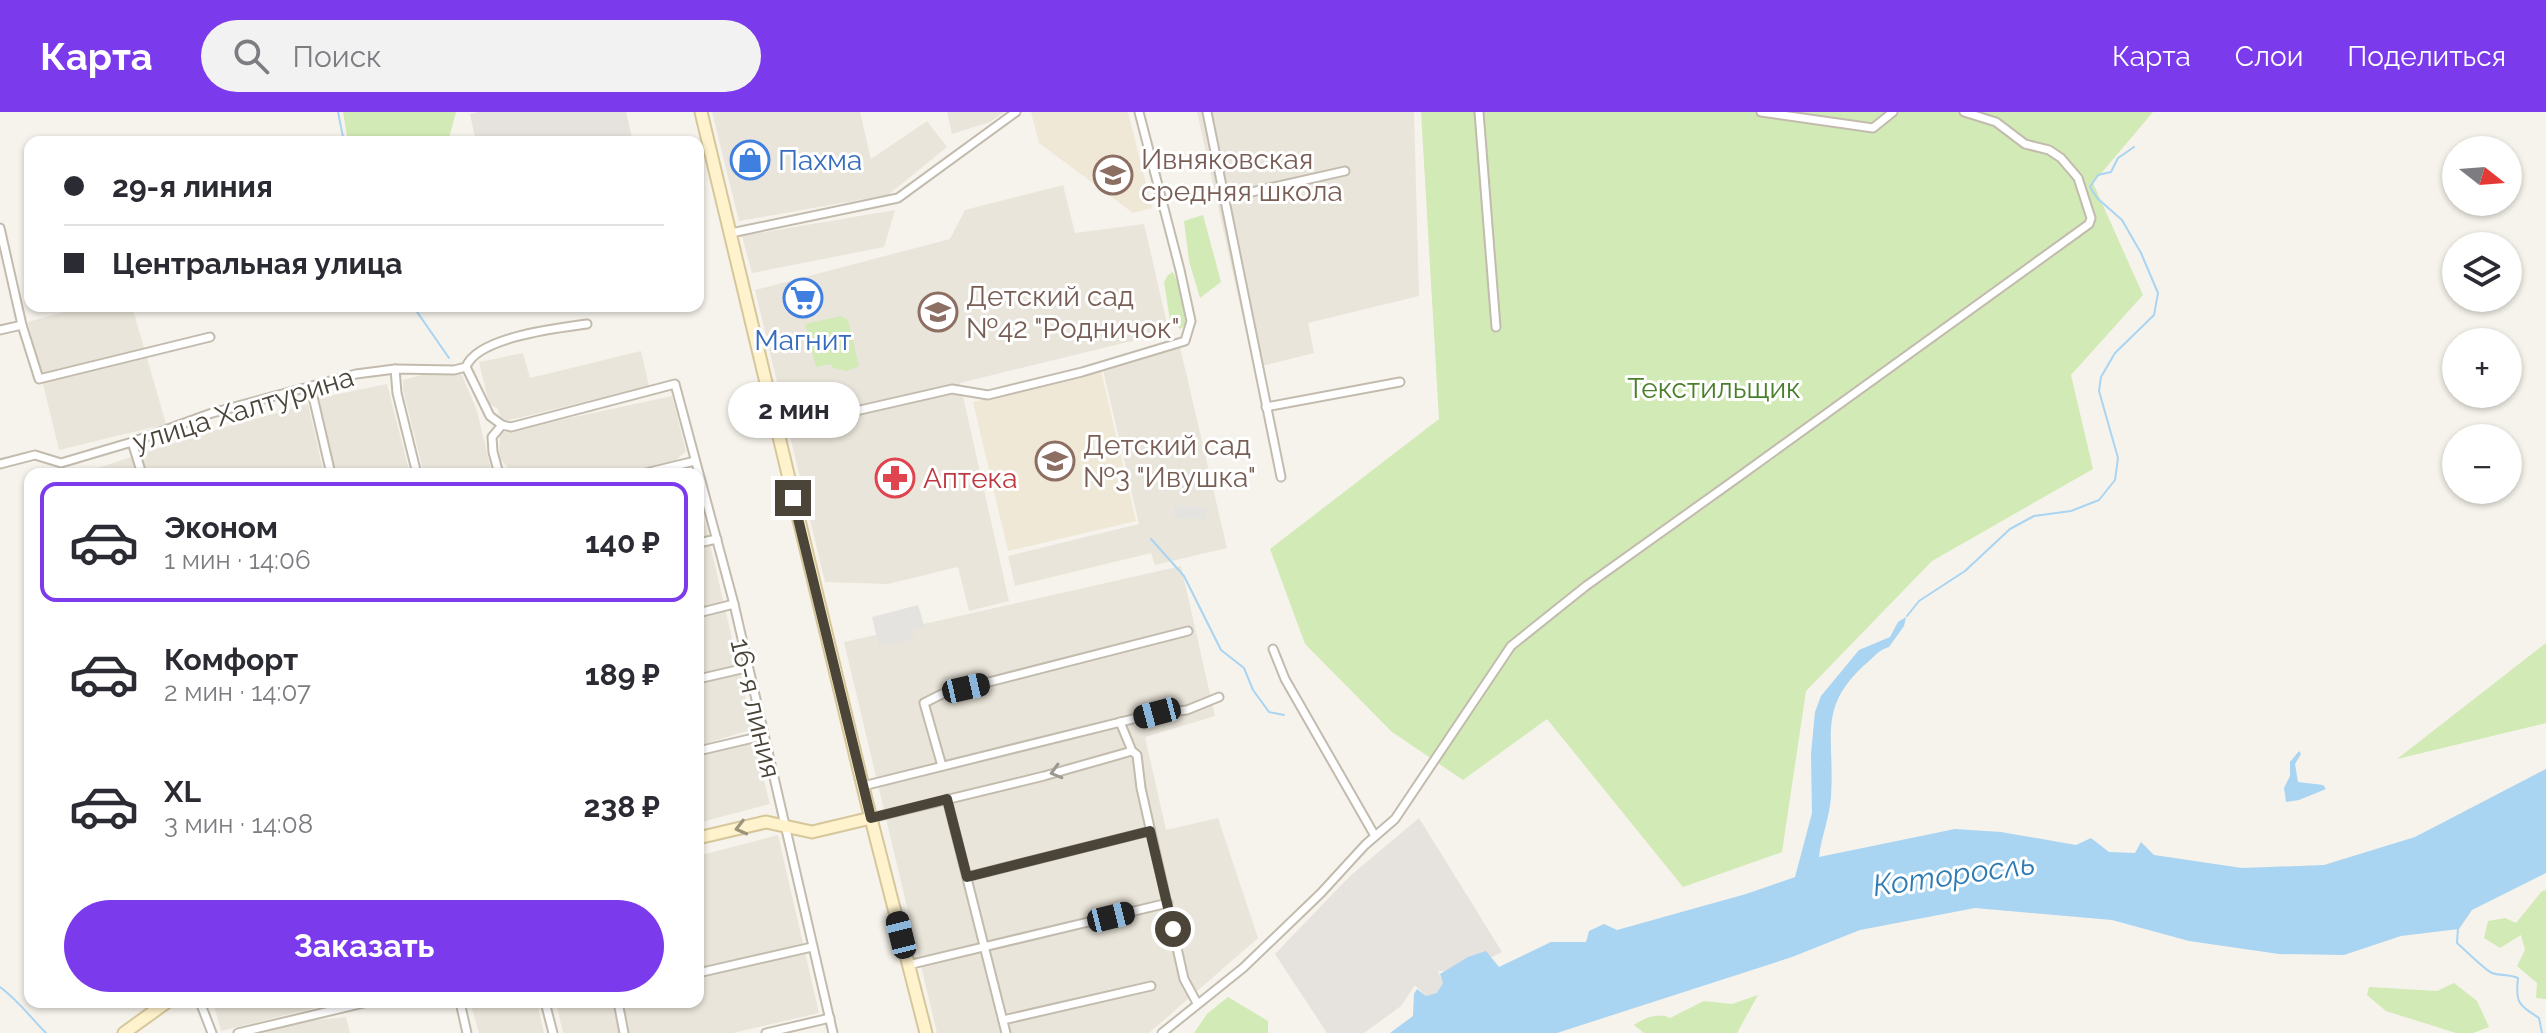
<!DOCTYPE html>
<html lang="ru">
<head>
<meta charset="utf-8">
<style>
  body { margin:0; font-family:Raleway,sans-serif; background:#f2f2f3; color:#2b2b33; height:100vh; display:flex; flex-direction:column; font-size:30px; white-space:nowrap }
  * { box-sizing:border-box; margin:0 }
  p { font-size:26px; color:#7c7c81 }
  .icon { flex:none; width:44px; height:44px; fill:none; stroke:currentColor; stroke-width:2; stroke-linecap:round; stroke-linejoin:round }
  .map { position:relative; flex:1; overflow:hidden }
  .details { position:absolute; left:24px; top:356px; width:680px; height:540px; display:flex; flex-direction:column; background:#fff; border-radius:16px; box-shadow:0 2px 6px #0004 }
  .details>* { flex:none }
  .top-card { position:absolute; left:24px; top:24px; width:680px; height:176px; border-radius:16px; box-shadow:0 2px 6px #0004; display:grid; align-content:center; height:176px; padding:0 40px; background:#fff }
  .needle { width:52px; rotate:107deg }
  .controls { position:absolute; left:2442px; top:24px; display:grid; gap:16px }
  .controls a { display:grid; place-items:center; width:80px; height:80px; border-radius:50%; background:#fff; box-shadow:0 2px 6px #0004; font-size:40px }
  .end { position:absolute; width:36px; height:36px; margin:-18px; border:10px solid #4b4439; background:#fff; box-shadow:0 0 0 4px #fff }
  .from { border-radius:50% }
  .bubble { position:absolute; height:56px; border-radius:28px; background:#fff; box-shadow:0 2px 6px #0004; font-size:26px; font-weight:700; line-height:56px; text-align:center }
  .car { position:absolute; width:24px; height:48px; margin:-24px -12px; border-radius:10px; box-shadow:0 0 6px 2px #0007; background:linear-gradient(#222 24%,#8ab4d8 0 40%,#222 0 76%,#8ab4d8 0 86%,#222 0) }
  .top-card b { display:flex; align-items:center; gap:28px; height:76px; font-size:30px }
  .top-card b+b { border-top:2px solid #e1e1e2 }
  .top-card i { width:20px; height:20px; background:#2b2b33 }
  ul { padding:14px 0 0; list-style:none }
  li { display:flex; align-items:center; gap:24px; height:120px; margin:0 16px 12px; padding:0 24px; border:4px solid transparent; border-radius:16px }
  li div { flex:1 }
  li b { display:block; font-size:30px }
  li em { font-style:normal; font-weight:700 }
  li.current { border-color:#7c3aed }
  li>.icon { width:72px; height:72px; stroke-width:1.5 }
  .action { display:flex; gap:16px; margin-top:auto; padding:16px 40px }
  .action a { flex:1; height:92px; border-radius:48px; background:#7c3aed; color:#fff; font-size:32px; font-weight:700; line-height:92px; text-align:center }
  header { display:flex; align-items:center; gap:48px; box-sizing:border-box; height:112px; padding:0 40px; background:#7c3aed; color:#fff }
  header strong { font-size:38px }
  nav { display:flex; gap:44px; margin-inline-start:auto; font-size:28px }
  .search { width:560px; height:72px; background:#f2f2f3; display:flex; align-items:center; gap:20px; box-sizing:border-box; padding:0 28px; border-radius:44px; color:#7c7c81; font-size:30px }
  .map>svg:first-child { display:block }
  .residential { fill:#eae5da }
  .industrial { fill:#e6e2dd }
  .education { fill:#efe8d6 }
  .green { fill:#d2eab5 }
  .parking { fill:#e5e3e0 }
  .water { fill:#a9d4f2 }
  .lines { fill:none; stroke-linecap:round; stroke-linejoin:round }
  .stream { stroke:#a9d4f2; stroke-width:2 }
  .street-casing { stroke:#c2bbae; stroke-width:11 }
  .secondary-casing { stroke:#d6c79b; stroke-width:15 }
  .street { stroke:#fff; stroke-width:7 }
  .secondary { stroke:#fff3cd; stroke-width:11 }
  .oneway { stroke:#9c9892 }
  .oneway2 { stroke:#9c937c }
  .route { stroke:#4b4439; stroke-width:10 }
  .labels { text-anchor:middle; stroke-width:6; stroke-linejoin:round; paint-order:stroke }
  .education-label { font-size:28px; fill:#785e54; stroke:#fff; text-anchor:start }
  .shop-label { font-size:28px; fill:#366cbe; stroke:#fff; text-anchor:start }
  .park-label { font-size:28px; fill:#4a7f2a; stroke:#fff }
  .street-label { font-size:28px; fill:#4b4439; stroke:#fff }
  .health-label { font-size:28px; fill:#be3a42; stroke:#fff; text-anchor:start }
  .water-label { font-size:30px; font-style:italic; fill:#2e7ab2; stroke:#fff }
</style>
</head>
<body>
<header>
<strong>Карта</strong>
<div class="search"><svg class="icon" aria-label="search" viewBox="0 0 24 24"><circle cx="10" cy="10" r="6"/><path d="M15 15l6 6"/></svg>Поиск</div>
<nav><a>Карта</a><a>Слои</a><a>Поделиться</a></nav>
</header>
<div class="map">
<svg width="2546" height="921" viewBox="0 0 2546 921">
  <rect width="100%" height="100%" fill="#f6f3ec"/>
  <g class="residential">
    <path d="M712,0H860L871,47L927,9L947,35L888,83L739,109Z"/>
    <path d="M947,0H1004L990,10L952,22Z"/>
    <path d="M1197,0H1414L1419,184L1308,211L1314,241L1254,256Z"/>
    <path d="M1063,73L1075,121L1144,112L1169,220L960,271L1009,489L969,499L958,455L888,472L825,470L755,178L950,127L965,98Z"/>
    <path d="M895,98L884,135L752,161L742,124Z"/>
    <path d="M85,194H132L166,312L59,338L28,210Z"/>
    <path d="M1180,235L1227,436L1155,453L1151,441L1015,474L1008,444L1139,412L1102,254Z"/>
    <path d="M641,239L649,274L502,310L498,297L489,292L479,250L523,241L530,266Z"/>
    <path d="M440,258L462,263L477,299L492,362H424L403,278V268Z"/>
    <path d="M387,272L410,362H334L319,286Z"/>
    <path d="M672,284L686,339L676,348L616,362H514L499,346L500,321Z"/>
    <path d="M308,292L324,362H80L201,322Z"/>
    <path d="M698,380L753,617L698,634Z"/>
    <path d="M1181,454L1215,604L1145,625L1166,718L1218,706L1258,826L1149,921H937L844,530Z"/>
    <path d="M754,631L770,692L698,711V642Z"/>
    <path d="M778,723L819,901L733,921H563L556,890H698V744Z"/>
    <path d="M213,890H339L221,919Z"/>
    <path d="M470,890H537L544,921H479Z"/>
    <path d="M346,905L350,921H264L299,910Z"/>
  </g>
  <g class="industrial">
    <path d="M478,0H626L633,30H476L470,2Z"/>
    <path d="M1419,706L1502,840L1462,860L1438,859L1443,871L1438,881L1426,884L1415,873L1401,894L1364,921H1327L1275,842L1350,764Z"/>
  </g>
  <g class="education">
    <path d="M1031,0H1128L1152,96L1133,101L1039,31Z"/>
    <path d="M1101,259L1136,409L1008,439L973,290Z"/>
  </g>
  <g class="green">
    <path d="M343,0H456L448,30H348Z"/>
    <path d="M1421,0H2153L2093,71L2143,183L2071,263L2093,357L1932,449L1806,579L1782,740L1683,775L1547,607L1463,668L1392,620L1305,532L1270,437L1439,307Z"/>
    <path d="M1203,103L1221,170L1200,186L1189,149L1184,109Z"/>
    <path d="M1173,160L1179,174L1186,213L1180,217L1170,208L1164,170L1168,163Z"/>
    <path d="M841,204L848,208L859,254L847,259L833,256L831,252L816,255L805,212Z"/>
    <path d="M2546,531V611L2397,647Z"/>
    <path d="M2546,778V887L2536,886L2537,871L2517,854L2525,838L2521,823L2500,836L2484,826L2488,809L2505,806L2516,811L2542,779Z"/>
    <path d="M2454,871L2477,889L2489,915L2473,921H2456L2386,899L2367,883L2369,875L2437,879Z"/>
    <path d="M1758,883L1737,921H1644L1634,913C1644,906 1658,900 1670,906L1704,889L1732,892Z"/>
    <path d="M1228,885L1268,909V921H1194L1207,902Z"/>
  </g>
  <g class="parking">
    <path d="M1174,394L1207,395L1206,407L1173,406Z"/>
    <path d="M918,493L925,516L912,519L914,527L879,535L872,505Z"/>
  </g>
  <g class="water">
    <path d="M1906,505L1904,514L1889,535C1879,538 1877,542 1869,549C1816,595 1835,622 1831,684C1830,705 1821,725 1819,745L1955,717L2001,720L2076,733L2091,726L2109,740L2135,741L2141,730L2154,743L2242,756L2324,753L2415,725L2546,657V761L2472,798L2459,817L2401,824L2344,843L2279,842L2189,829L2112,808L1975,796L1860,818L1792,845L1557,921H1390L1413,904L1414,882L1417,877L1426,884L1437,881L1443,871L1440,862L1468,845L1486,839L1499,855L1551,830H1586L1589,819L1604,812L1617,818L1746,782L1795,765L1812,701L1811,642L1815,600L1821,584L1859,538L1890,525L1898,510Z"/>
    <path d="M2299,639L2301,642L2295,652L2298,670L2323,673L2326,677L2299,688L2286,690L2284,676L2290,664V650Z"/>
  </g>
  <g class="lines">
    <g class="stream">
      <path d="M338,0L344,30"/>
      <path d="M413,194L449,246"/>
      <path d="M1151,427L1184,464L1221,538L1244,556L1253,578L1269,600L1284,603"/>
      <path d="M1907,504L1919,489L1965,459L2010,417L2034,404L2071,399L2099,388L2115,368L2118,346L2099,279L2101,265L2115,241L2154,203L2158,181L2141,141L2122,108L2097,86L2090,75L2098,63L2111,60L2118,46L2134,35"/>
      <path d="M2458,816L2457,831C2464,837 2486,859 2492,861C2501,864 2509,862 2518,866C2515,891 2519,893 2539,906L2542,921"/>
      <path d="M0,875C19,889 30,905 46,921"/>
    </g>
    <defs>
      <g id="street">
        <path d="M1207,0L1281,365"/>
        <path d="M1479,0L1496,215"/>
        <path d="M1761,0L1873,16L1893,0"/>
        <path d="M1225,86L1345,59"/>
        <path d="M0,116L22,213L39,267L210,225"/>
        <path d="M731,121L898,86L1016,0"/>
        <path d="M0,218L22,213"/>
        <path d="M466,255L490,304L502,313L492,325L493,340L499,362"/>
        <path d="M311,276L331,362"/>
        <path d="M1266,295L1400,270"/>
        <path d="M502,313L511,315L675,272L734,492L833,921"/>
        <path d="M777,317L952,277L988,283L1082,260L1185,229L1191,209L1180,158L1139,0"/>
        <path d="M132,330L142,362"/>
        <path d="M0,352L35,343L61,351L132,330L212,301L356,262L395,257"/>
        <path d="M417,362L397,281L395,257L454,258L466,255C477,225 558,216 587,212"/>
        <path d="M641,362L695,349"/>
        <path d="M698,431L717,427"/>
        <path d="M698,501L734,492"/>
        <path d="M1273,537L1285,567L1375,724"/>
        <path d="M698,567L746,556"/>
        <path d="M1120,610L1132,639L1137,643L1141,676L1184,867L1197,891"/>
        <path d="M698,639L762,624"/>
        <path d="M942,654L924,591L942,582L1188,519"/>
        <path d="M863,674L1157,601L1187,598L1219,585"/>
        <path d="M947,687L1006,921"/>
        <path d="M871,706L1044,664L1132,639"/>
        <path d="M967,765L1150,719"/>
        <path d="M908,853L1168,791"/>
        <path d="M698,861L812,835"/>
        <path d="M200,890L212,921"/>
        <path d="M460,890L467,921"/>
        <path d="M545,890L553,921"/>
        <path d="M618,890L624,921"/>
        <path d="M1003,908L1151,874"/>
        <path d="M238,921L368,890"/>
        <path d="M766,921L830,906"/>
        <path d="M1162,921L1243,856L1321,781L1365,733L1395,707L1511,534L1586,474L1733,369L2089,112L2091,106L2078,66L2061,46L2049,38L2025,32L1996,10L1964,0"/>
      </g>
      <g id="secondary">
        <path d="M701,0L866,687L926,921"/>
        <path d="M698,726L766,710L812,720L871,706"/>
        <path d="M124,921L167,890"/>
      </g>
    </defs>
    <use href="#street" class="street-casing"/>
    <use href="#secondary" class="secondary-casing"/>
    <use href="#street" class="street"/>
    <use href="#secondary" class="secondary"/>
  </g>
  <defs><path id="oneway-chevron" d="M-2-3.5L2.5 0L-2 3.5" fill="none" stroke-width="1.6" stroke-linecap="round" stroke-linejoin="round" transform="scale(2)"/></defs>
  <use class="oneway" href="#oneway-chevron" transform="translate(1056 660) rotate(164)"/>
  <use class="oneway2" href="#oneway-chevron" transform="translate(741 716) rotate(166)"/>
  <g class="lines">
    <path class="route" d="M793,386L871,706L947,687L967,765L1150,719L1173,817"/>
  </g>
  <defs>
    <symbol id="shop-ring" viewBox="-11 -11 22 22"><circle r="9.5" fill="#fff" stroke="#3f7fe0" stroke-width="1.5"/><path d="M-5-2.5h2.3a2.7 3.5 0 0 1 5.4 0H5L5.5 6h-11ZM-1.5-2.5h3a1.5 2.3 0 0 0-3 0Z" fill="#3f7fe0"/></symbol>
    <symbol id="school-ring" viewBox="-11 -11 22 22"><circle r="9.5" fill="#fff" stroke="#8d6e63" stroke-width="1.5"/><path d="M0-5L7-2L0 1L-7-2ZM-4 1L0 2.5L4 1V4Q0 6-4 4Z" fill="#8d6e63"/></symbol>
    <symbol id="supermarket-ring" viewBox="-11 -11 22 22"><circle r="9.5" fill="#fff" stroke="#3f7fe0" stroke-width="1.5"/><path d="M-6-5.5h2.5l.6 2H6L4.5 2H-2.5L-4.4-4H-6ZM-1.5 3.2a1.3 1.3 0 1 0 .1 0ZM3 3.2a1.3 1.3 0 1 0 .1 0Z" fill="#3f7fe0"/></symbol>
    <symbol id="pharmacy-ring" viewBox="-11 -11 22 22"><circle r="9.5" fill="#fff" stroke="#e0444e" stroke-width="1.5"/><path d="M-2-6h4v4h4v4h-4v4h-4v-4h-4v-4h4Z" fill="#e0444e"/></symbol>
  </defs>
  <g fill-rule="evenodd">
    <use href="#shop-ring" x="728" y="26" width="44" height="44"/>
    <use href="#school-ring" x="1091" y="41" width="44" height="44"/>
    <use href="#supermarket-ring" x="781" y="164" width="44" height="44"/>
    <use href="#school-ring" x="916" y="178" width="44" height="44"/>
    <use href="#school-ring" x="1033" y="327" width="44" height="44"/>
    <use href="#pharmacy-ring" x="873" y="344" width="44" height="44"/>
  </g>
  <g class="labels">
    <g class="education-label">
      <text x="1141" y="57">Ивняковская<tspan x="1141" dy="32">средняя школа</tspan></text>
      <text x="966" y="194">Детский сад<tspan x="966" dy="32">№42 "Родничок"</tspan></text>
      <text x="1083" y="343">Детский сад<tspan x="1083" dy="32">№3 "Ивушка"</tspan></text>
    </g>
    <g class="shop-label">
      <text x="778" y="58">Пахма</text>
      <text x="803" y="238" text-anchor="middle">Магнит</text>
    </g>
    <g class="park-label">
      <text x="1714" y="286">Текстильщик</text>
    </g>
    <g class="street-label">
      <text transform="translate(243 297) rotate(-17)" y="10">улица Халтурина</text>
      <text transform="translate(756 596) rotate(77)" y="10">16-я линия</text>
    </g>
    <g class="health-label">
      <text x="923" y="376">Аптека</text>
    </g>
    <g class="water-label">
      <text transform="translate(1954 763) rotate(-8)" y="10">Которосль</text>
    </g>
  </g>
</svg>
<div class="controls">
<a><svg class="needle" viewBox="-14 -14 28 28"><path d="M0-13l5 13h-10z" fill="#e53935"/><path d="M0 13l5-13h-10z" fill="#7c7c81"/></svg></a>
<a><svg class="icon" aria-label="layers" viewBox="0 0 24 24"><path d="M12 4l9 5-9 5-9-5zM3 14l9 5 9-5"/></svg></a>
<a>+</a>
<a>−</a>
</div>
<i class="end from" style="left:1173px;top:817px"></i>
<i class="end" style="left:793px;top:386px"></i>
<div class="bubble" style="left:728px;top:270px;width:132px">2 мин</div>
<i class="car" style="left:966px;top:576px;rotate:77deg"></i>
<i class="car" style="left:1157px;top:601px;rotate:255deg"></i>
<i class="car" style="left:1111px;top:805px;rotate:76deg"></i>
<i class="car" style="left:901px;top:823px;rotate:346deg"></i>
<div class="top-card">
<b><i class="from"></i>29-я линия</b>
<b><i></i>Центральная улица</b>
</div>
<section class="details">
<ul>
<li class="current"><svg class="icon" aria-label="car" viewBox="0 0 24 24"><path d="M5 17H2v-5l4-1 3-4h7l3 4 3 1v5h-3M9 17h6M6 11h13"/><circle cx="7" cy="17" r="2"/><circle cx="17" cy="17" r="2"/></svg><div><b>Эконом</b><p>1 мин · 14:06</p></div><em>140 ₽</em></li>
<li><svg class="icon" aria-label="car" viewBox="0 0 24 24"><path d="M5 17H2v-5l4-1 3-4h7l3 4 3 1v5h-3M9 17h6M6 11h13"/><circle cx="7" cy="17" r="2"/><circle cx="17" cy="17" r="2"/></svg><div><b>Комфорт</b><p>2 мин · 14:07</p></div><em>189 ₽</em></li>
<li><svg class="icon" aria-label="car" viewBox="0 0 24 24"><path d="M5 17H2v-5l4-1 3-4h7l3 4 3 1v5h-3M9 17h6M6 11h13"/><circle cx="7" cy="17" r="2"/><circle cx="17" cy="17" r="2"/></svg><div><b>XL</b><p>3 мин · 14:08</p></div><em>238 ₽</em></li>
</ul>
<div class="action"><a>Заказать</a></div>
</section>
</div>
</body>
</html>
